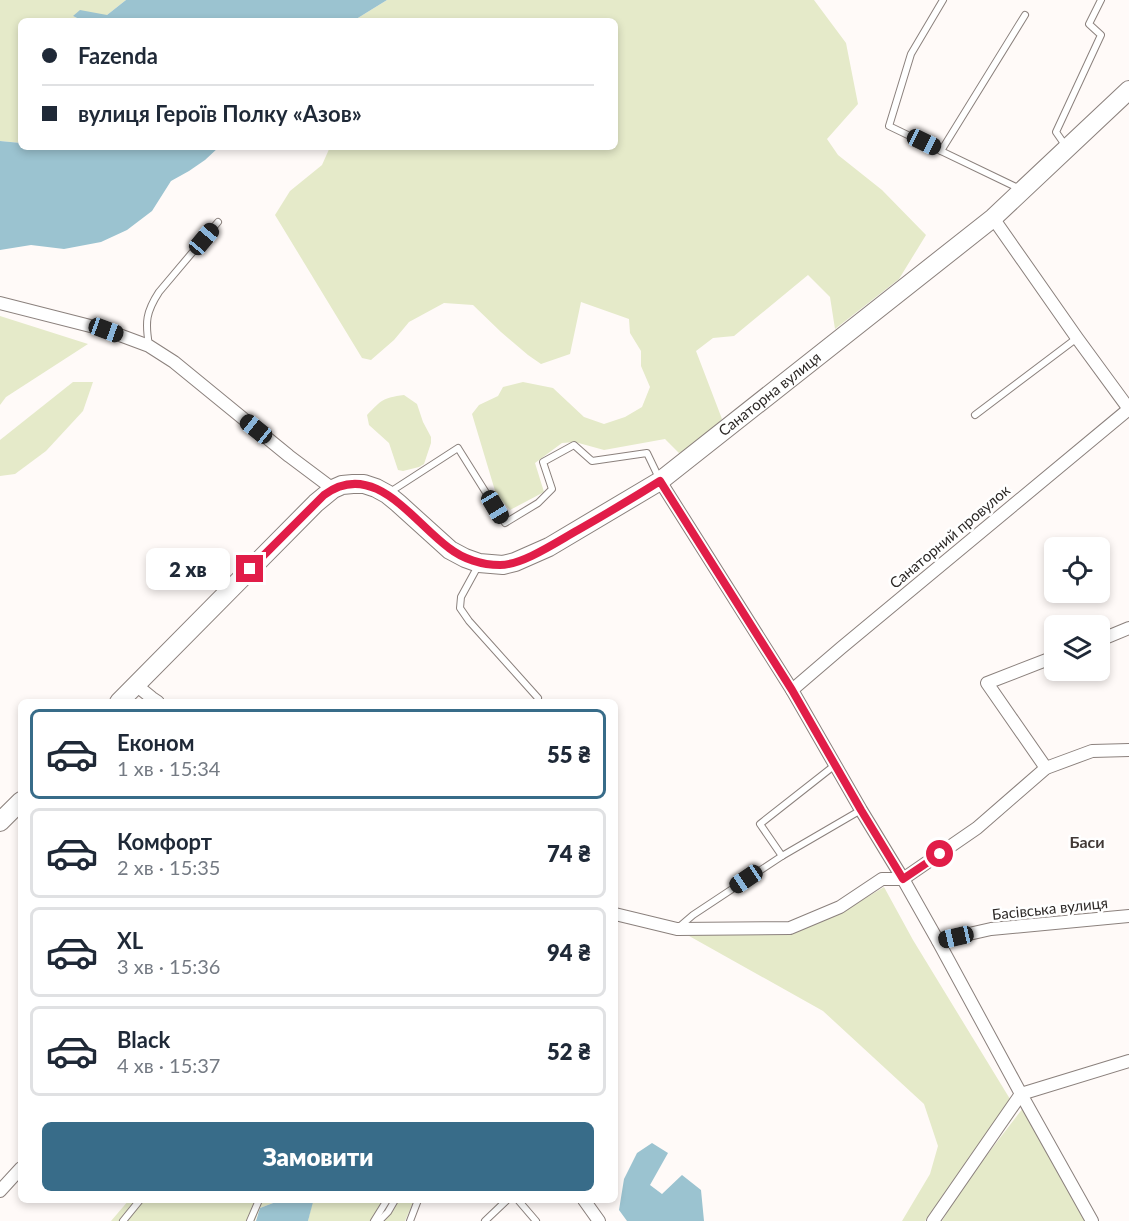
<!DOCTYPE html>
<html lang="uk">
<head>
<meta charset="utf-8">
<style>
  body { margin:0; font-family:Lato,sans-serif; background:#f2f2f3; color:#1f2937; height:100vh; display:flex; flex-direction:column; font-size:22px; white-space:nowrap }
  * { box-sizing:border-box; margin:0 }
  p { font-size:20px; color:#747a83 }
  .icon { flex:none; width:33px; height:33px; fill:none; stroke:currentColor; stroke-width:2; stroke-linecap:round; stroke-linejoin:round }
  .map { position:relative; flex:1; overflow:hidden }
  .details { position:absolute; left:18px; top:699px; width:600px; height:504px; display:flex; flex-direction:column; background:#fff; border-radius:9px; box-shadow:0 3px 9px #0003 }
  .details>* { flex:none }
  .banner { position:absolute; left:18px; top:18px; width:600px; height:132px; border-radius:9px; box-shadow:0 3px 9px #0003; display:grid; align-content:center; height:132px; padding:0 24px; background:#fff }
  .controls { position:absolute; left:1044px; top:537px; display:grid; gap:12px }
  .controls a { display:grid; place-items:center; width:66px; height:66px; border-radius:9px; background:#fff; box-shadow:0 3px 9px #0003; font-size:30px }
  .end { position:absolute; width:27px; height:27px; margin:-14px; border:8px solid #e11d48; background:#fff; box-shadow:0 0 0 3px #fff }
  .from { border-radius:50% }
  .bubble { position:absolute; height:42px; border-radius:9px; background:#fff; box-shadow:0 3px 9px #0003; font-size:20px; font-weight:800; line-height:42px; text-align:center }
  .car { position:absolute; width:18px; height:36px; margin:-18px -9px; border-radius:8px; box-shadow:0 0 4px 2px #0007; background:linear-gradient(#222 24%,#8ab4d8 0 40%,#222 0 76%,#8ab4d8 0 86%,#222 0) }
  .banner b { display:flex; align-items:center; gap:21px; height:57px; font-size:22px }
  .banner b+b { border-top:2px solid #e0e1e3 }
  .banner i { width:15px; height:15px; background:#1f2937 }
  ul { padding:10px 0 0; list-style:none }
  li { display:flex; align-items:center; gap:18px; height:90px; margin:0 12px 9px; padding:0 12px; border:3px solid #e0e1e3; border-radius:9px }
  li div { flex:1 }
  li b { display:block; font-size:22px }
  li em { font-style:normal; font-weight:800 }
  li.active { border-color:#386c89 }
  li>.icon { width:54px; height:54px; stroke-width:1.5 }
  .action { display:flex; gap:12px; margin-top:auto; padding:12px 24px }
  .action a { flex:1; height:69px; border-radius:9px; background:#386c89; color:#fff; font-size:24px; font-weight:800; line-height:69px; text-align:center }
  .map>svg:first-child { display:block }
  .green { fill:#e5eac9 }
  .water { fill:#9bc3d0 }
  .lines { fill:none; stroke-linecap:round; stroke-linejoin:round }
  .lane-casing { stroke:#8b817d; stroke-width:8 }
  .street-casing { stroke:#8b817d; stroke-width:14 }
  .secondary-casing { stroke:#8b817d; stroke-width:20 }
  .lane { stroke:#fff; stroke-width:6 }
  .street { stroke:#fff; stroke-width:12 }
  .secondary { stroke:#fff; stroke-width:18 }
  .route { stroke:#e11d48; stroke-width:8 }
  .labels { text-anchor:middle; stroke-width:5; stroke-linejoin:round; paint-order:stroke }
  .street-label { font-size:15px; fill:#2d2927; stroke:#fff }
  .neighbourhood-label { font-size:16px; font-weight:bold; fill:#423936; stroke:#fff }
</style>
</head>
<body>
<div class="map">
<svg width="1129" height="1221" viewBox="0 0 1129 1221">
  <rect width="100%" height="100%" fill="#fffaf8"/>
  <g class="green">
    <path d="M0,0H126L107,15L73,16L83,21H21V143L0,141Z"/>
    <path d="M387,0H814L846,43L858,104L827,139L838,155L882,190L926,235L899,279L835,329L830,297L808,275L734,336L713,338L696,351L722,419L698,443L679,453L665,439L604,450L575,442L562,443L535,463L544,492L510,510L496,494L472,414L479,405L498,396L503,387L523,382L553,388L584,417L604,424L625,417L642,407L650,387L641,366V351L630,333L629,319L581,302L570,354L541,364L528,355L501,332L473,305L444,303L409,322L394,340L371,360L362,358L275,215L290,191L322,165L330,147H615V21H353Z"/>
    <path d="M0,316L88,344L6,397L0,405Z"/>
    <path d="M73,382H93L83,411L46,451L15,474L0,476V440Z"/>
    <path d="M404,395L417,404L423,422L431,437V443L424,464L419,467L403,471L398,470L389,443L369,425L367,415C382,400 382,398 404,395Z"/>
    <path d="M884,887L913,940L1010,1099L925,1221H902L930,1174L938,1146L924,1104L823,1011L682,932H791L842,912Z"/>
    <path d="M1023,1108L1087,1221H942L963,1186Z"/>
    <path d="M129,1200H281L260,1208L255,1221H111Z"/>
    <path d="M297,1200H414L405,1221H308L312,1203Z"/>
  </g>
  <g class="water">
    <path d="M126,0H387L353,21H83L73,16L80,10L107,15Z"/>
    <path d="M0,141L21,143V147H219L205,160L189,171L171,181L152,211L127,230L101,242L64,249L31,245L0,250Z"/>
    <path d="M652,1143L668,1153L650,1185L662,1194L682,1175L701,1190L704,1221H627L619,1210L624,1179L637,1153Z"/>
    <path d="M281,1200H297L313,1202L308,1221H256L260,1208Z"/>
  </g>
  <g class="lines">
    <defs>
      <g id="lane">
        <path d="M943,0L911,54L889,126L1020,189"/>
        <path d="M1065,145L1056,132L1101,35L1089,24L1101,0"/>
        <path d="M941,151L1025,15"/>
        <path d="M149,345C145,322 146,312 159,292L218,222"/>
        <path d="M975,415L1077,338"/>
        <path d="M390,492L458,448L505,523L538,503L552,489L543,462L574,445L592,461L647,453L659,478"/>
        <path d="M478,566L461,597L460,608L469,621L538,698"/>
        <path d="M835,765L760,824L782,856L861,810"/>
        <path d="M679,927L693,915L782,856"/>
        <path d="M518,1200L536,1221"/>
        <path d="M123,1221L140,1200"/>
        <path d="M250,1221L259,1200"/>
        <path d="M374,1221L387,1200"/>
        <path d="M379,1221L388,1212L395,1200"/>
        <path d="M410,1221L418,1200"/>
        <path d="M485,1221L507,1200"/>
      </g>
      <g id="street">
        <path d="M993,218L1077,338L1129,409"/>
        <path d="M0,303L106,330L149,346L174,362L289,456L333,489"/>
        <path d="M660,481L792,690L861,810L903,879L938,941L1021,1094L1092,1221"/>
        <path d="M1100,640L1129,628"/>
        <path d="M136,685L152,698L158,702"/>
        <path d="M792,690L841,648L1129,409"/>
        <path d="M1046,768L987,683L1054,657"/>
        <path d="M903,879L977,828L1046,768L1092,751L1129,750"/>
        <path d="M615,914L677,929L790,928L840,907L882,879H903"/>
        <path d="M938,941L991,929L1129,916"/>
        <path d="M0,1191L21,1168"/>
        <path d="M584,1200L599,1221"/>
        <path d="M933,1221L1021,1094L1129,1061"/>
      </g>
      <g id="secondary">
        <path id="s1" d="M119,702L316,503L333,489L342,485L353,484H364L376,488L387,494L398,503L450,550L465,558L479,563L503,565L515,562L549,547L660,481L993,218L1129,90"/>
        <path d="M0,822L21,801"/>
      </g>
    </defs>
    <use href="#lane" class="lane-casing"/>
    <use href="#street" class="street-casing"/>
    <use href="#secondary" class="secondary-casing"/>
    <use href="#lane" class="lane"/>
    <use href="#street" class="street"/>
    <use href="#secondary" class="secondary"/>
  </g>
  <g class="lines">
    <path class="route" d="M250,569L324,495C374,458 413,522 449,548C463,559 482,565 500,565C523,565 558,541 578,530C606,514 633,498 660,481L792,690L861,810L903,879L940,854"/>
  </g>
  <g class="labels">
    <g class="street-label">
      <text dy="5" stroke="none"><textPath href="#s1" startOffset="818">Санаторна вулиця</textPath></text>
      <text transform="translate(950 537) rotate(-40)" y="5">Санаторний провулок</text>
      <text transform="translate(1050 909) rotate(-6)" y="5">Басівська вулиця</text>
    </g>
    <g class="neighbourhood-label">
      <text x="1087" y="848">Баси</text>
    </g>
  </g>
</svg>
<div class="controls">
<a><svg class="icon" aria-label="locate" viewBox="0 0 24 24"><circle cx="12" cy="12" r="6"/><path d="M12 2v4M12 18v4M2 12h4M18 12h4"/></svg></a>
<a><svg class="icon" aria-label="layers" viewBox="0 0 24 24"><path d="M12 4l9 5-9 5-9-5zM3 14l9 5 9-5"/></svg></a>
</div>
<i class="end from" style="left:940px;top:854px"></i>
<i class="end" style="left:250px;top:569px"></i>
<div class="bubble" style="left:146px;top:548px;width:84px">2 хв</div>
<i class="car" style="left:924px;top:142px;rotate:116deg"></i>
<i class="car" style="left:204px;top:239px;rotate:40deg"></i>
<i class="car" style="left:106px;top:330px;rotate:110deg"></i>
<i class="car" style="left:256px;top:429px;rotate:309deg"></i>
<i class="car" style="left:495px;top:507px;rotate:149deg"></i>
<i class="car" style="left:746px;top:879px;rotate:236deg"></i>
<i class="car" style="left:956px;top:937px;rotate:257deg"></i>
<div class="banner">
<b><i class="from"></i>Fazenda</b>
<b><i></i>вулиця Героїв Полку «Азов»</b>
</div>
<section class="details">
<ul>
<li class="active"><svg class="icon" aria-label="car" viewBox="0 0 24 24"><path d="M5 17H2v-5l4-1 3-4h7l3 4 3 1v5h-3M9 17h6M6 11h13"/><circle cx="7" cy="17" r="2"/><circle cx="17" cy="17" r="2"/></svg><div><b>Економ</b><p>1 хв · 15:34</p></div><em>55 ₴</em></li>
<li><svg class="icon" aria-label="car" viewBox="0 0 24 24"><path d="M5 17H2v-5l4-1 3-4h7l3 4 3 1v5h-3M9 17h6M6 11h13"/><circle cx="7" cy="17" r="2"/><circle cx="17" cy="17" r="2"/></svg><div><b>Комфорт</b><p>2 хв · 15:35</p></div><em>74 ₴</em></li>
<li><svg class="icon" aria-label="car" viewBox="0 0 24 24"><path d="M5 17H2v-5l4-1 3-4h7l3 4 3 1v5h-3M9 17h6M6 11h13"/><circle cx="7" cy="17" r="2"/><circle cx="17" cy="17" r="2"/></svg><div><b>XL</b><p>3 хв · 15:36</p></div><em>94 ₴</em></li>
<li><svg class="icon" aria-label="car" viewBox="0 0 24 24"><path d="M5 17H2v-5l4-1 3-4h7l3 4 3 1v5h-3M9 17h6M6 11h13"/><circle cx="7" cy="17" r="2"/><circle cx="17" cy="17" r="2"/></svg><div><b>Black</b><p>4 хв · 15:37</p></div><em>52 ₴</em></li>
</ul>
<div class="action"><a>Замовити</a></div>
</section>
</div>
</body>
</html>
